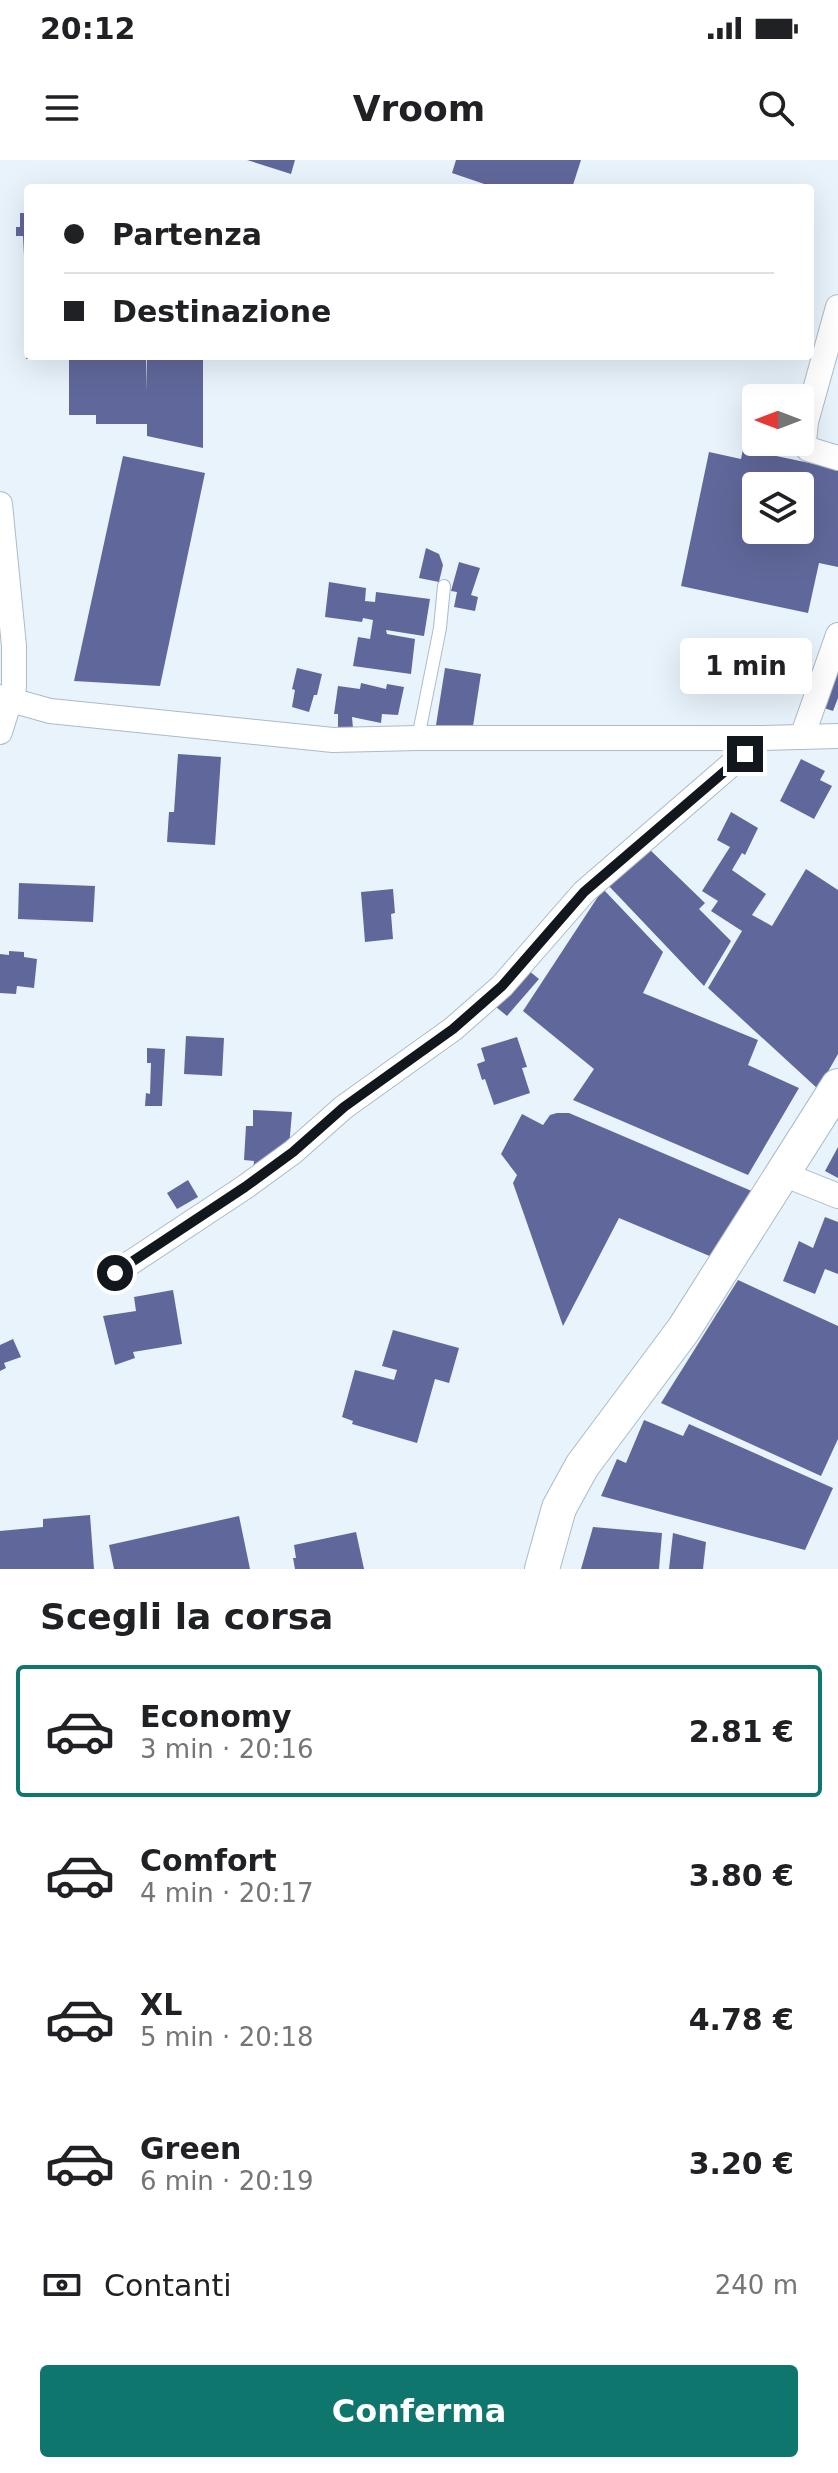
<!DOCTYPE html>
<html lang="it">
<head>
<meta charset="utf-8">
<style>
  body { margin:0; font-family:"DejaVu Sans",sans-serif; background:#f6f6f6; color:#202124; height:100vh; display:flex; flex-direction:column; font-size:30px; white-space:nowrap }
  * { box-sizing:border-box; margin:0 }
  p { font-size:26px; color:#757577 }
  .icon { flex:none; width:44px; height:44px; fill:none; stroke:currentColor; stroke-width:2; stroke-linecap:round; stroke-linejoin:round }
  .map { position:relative; height:1409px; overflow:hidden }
  .details { display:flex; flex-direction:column; background:#fff; flex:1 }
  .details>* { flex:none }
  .banner { position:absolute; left:24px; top:24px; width:790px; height:176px; border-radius:8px; box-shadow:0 8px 32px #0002; display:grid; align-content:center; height:176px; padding:0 40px; background:#fff }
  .needle { width:52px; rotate:270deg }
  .tools { position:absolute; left:742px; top:224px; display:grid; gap:16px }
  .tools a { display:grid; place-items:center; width:72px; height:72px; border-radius:8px; background:#fff; box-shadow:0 8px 32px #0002; font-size:40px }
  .end { position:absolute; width:36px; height:36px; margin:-18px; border:10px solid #11171c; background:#fff; box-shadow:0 0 0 4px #fff }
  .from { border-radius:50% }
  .bubble { position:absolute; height:56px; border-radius:8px; background:#fff; box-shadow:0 8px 32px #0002; font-size:26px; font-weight:600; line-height:56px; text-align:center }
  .banner b { display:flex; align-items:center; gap:28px; height:76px; font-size:30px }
  .banner b+b { border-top:2px solid #e0e0e0 }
  .banner i { width:20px; height:20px; background:#202124 }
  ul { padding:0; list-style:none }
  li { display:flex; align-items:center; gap:24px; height:132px; margin:0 16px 12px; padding:0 24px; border:4px solid transparent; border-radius:8px }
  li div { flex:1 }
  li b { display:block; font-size:30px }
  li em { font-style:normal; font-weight:600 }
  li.active { border-color:#0f766e }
  li>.icon { width:72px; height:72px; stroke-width:1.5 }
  h2 { padding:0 40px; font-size:36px; line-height:96px }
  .pay { display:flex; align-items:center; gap:20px; height:88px; padding:0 40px; font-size:30px }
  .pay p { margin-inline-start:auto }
  .primary-button { display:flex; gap:16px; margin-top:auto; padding:16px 40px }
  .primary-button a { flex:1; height:92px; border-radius:8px; background:#0f766e; color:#fff; font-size:32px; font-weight:600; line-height:92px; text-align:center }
  .status { display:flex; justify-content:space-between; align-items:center; height:56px; padding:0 40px; background:#fff; direction:ltr }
  .status svg { height:22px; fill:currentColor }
  header { display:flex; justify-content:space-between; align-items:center; height:104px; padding:0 40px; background:#fff; font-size:36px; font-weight:600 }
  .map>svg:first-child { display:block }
  .building { fill:#60689b; fill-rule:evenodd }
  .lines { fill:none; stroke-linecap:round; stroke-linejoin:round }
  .lane-casing { stroke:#aabbc9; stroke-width:14 }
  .street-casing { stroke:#aabbc9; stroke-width:26 }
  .secondary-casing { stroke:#aabbc9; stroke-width:36 }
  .lane { stroke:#fff; stroke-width:12 }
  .street { stroke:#fff; stroke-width:24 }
  .secondary { stroke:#fff; stroke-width:34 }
  .route { stroke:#11171c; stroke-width:10 }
</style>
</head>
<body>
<div class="status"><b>20:12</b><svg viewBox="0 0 49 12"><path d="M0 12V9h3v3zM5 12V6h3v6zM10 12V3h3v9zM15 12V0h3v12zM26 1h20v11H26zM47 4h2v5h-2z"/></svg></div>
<header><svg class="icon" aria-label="menu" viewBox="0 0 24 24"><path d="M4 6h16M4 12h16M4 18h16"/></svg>Vroom<svg class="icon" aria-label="search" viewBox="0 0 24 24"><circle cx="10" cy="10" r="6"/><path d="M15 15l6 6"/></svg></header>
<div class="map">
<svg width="838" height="1409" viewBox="0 0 838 1409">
  <rect width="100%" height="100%" fill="#e8f3fc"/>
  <g class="building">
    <path d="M247,0H295L291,14Z"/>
    <path d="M456,0H581L572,28H496L452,13Z"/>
    <path d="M20,53H28V116H25L23,76H16V67H20Z"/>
    <rect x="26" y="196" width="25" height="3"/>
    <path d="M69,196H146V231L147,196H203V288L147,276V264H96V255H69Z"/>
    <path d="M743,289L838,309V407L819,403L808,453L681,426L709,292L741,299ZM756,326H800V370H756Z"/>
    <path d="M123,296L205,313L160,526L74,521Z"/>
    <path d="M426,388L439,394L443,405L439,422L419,418Z"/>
    <path d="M459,402L480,408L471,435L478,437L475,451L454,447L457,432L451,431Z"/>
    <path d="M329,422L366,428L365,441L375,442L376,432L430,439L424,476L386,470L387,474L415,479L411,514L353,506L358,477L370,479L373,460L363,458L362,462L325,457Z"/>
    <path d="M297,508L322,514L317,535H314L309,552L292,547L295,530L292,529Z"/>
    <path d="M445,508L481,514L473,566L436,565Z"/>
    <path d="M838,510V538L833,551L818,546Z"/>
    <path d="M361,523L386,529L387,524L404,527L398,555L382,554L381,563L352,557L353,568H338V554H334L338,526L360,529Z"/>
    <path d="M178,594L221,597L215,685L167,682L169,652H174Z"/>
    <path d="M801,599L825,611L820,620L832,626L814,659L780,641Z"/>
    <path d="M731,652L758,668L745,695L742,693L732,710L766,734L752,755L772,766L806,709L838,730V894L818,929L708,828L742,771L711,751L718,741L702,731L730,687L717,680Z"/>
    <path d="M646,686L705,743L699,749L731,781L704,826L607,724Z"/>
    <path d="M19,723L95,726L93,762L18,759Z"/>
    <path d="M393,729L395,753L391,754L393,779L365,782L361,732Z"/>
    <path d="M603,729L663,792L643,833L758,880L748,905L799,928L748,1015L573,940L594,909L523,851Z"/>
    <path d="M9,791L24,792V797L37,799L34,828L17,826L16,834L0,833V794L9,795Z"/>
    <path d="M528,810L539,819L507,856L496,847Z"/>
    <path d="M186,876L224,878L222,916L184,914Z"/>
    <path d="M517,877L527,907L522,908L530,933L494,945L485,919L482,920L477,904L485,901L481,888Z"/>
    <path d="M147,888L165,889L162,946H145L146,933L150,934L151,903H147Z"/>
    <path d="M253,950L292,952L289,987L253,1011L254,1001L244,1000L246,966H253Z"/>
    <path d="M557,953H569L754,1032L712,1097L619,1058L563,1166L513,1023L517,1015L501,994L522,954L543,965L550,955Z"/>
    <path d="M838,987V1018L825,1011Z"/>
    <path d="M188,1020L198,1037L177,1049L167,1033Z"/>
    <path d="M825,1057L838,1062V1114L825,1109L815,1134L783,1121L799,1081L813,1088Z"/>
    <path d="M738,1120L838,1166V1279L821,1316L661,1243Z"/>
    <path d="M173,1130L182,1184L133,1192L135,1198L115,1205L103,1156L136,1151L134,1137Z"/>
    <path d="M393,1170L459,1188L449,1223L435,1219L417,1283L352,1264L353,1261L342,1257L355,1210L394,1220L397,1210L382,1206Z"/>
    <path d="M13,1179L21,1197L4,1203L6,1208L0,1211V1185Z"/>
    <path d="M644,1260L683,1276L689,1264L833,1328L805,1390L601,1336L617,1299L626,1303Z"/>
    <path d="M90,1355L94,1409H0V1371L43,1367V1359Z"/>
    <path d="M239,1356L250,1409H114L109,1385Z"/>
    <path d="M593,1367L662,1373L659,1409H581Z"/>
    <path d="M356,1372L364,1409H295L293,1398H296L294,1385Z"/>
    <path d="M673,1373L706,1382L703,1409H669Z"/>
  </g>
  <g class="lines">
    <defs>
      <path id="lane" d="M418,578L440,468L444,426"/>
      <g id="street">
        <path d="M838,147L806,262L804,281L808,289L838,298"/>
        <path d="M0,344L14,486V527L0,572"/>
        <path d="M0,537L50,551L333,580L418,578H762L838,576"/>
        <path d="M802,577L838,475"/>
        <path d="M783,1014L838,1036"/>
        <path d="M115,1113L245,1027L293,992L344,947L453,869L502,826L584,732L762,578"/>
      </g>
      <path id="secondary" d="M542,1409L559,1348L582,1306L684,1169L838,926"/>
    </defs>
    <use href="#lane" class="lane-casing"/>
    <use href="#street" class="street-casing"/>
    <use href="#secondary" class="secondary-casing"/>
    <use href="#lane" class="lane"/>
    <use href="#street" class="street"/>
    <use href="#secondary" class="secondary"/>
  </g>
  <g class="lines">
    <path class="route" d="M115,1113L245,1027L293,992L344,947L453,869L502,826L584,732L745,594"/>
  </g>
</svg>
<div class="tools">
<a><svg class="needle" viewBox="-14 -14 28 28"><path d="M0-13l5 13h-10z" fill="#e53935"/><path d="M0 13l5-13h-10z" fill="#757577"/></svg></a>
<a><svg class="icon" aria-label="layers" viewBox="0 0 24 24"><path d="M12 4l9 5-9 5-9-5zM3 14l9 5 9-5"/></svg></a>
</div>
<i class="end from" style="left:115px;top:1113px"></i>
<i class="end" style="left:745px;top:594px"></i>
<div class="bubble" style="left:680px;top:478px;width:132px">1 min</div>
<div class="banner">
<b><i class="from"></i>Partenza</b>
<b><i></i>Destinazione</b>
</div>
</div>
<section class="details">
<h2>Scegli la corsa</h2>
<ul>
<li class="active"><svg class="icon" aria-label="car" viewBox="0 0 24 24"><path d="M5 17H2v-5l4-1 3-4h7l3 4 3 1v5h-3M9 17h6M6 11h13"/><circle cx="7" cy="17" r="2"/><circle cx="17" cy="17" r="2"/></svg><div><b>Economy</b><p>3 min · 20:16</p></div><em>2.81 €</em></li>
<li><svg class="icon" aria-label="car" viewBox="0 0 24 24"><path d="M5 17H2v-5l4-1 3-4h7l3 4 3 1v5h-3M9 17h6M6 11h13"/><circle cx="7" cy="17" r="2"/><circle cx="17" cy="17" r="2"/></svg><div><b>Comfort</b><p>4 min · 20:17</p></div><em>3.80 €</em></li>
<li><svg class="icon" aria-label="car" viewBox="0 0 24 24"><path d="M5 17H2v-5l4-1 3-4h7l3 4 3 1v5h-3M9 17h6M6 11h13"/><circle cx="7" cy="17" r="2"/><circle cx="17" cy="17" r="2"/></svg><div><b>XL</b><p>5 min · 20:18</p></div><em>4.78 €</em></li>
<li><svg class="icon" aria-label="car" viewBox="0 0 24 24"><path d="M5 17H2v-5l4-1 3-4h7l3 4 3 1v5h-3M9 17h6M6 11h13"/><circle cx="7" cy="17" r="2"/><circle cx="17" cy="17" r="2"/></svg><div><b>Green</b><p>6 min · 20:19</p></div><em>3.20 €</em></li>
</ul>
<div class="pay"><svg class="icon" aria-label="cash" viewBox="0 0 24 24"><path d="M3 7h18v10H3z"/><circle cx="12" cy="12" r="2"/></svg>Contanti<p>240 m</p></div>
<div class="primary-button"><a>Conferma</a></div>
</section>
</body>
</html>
